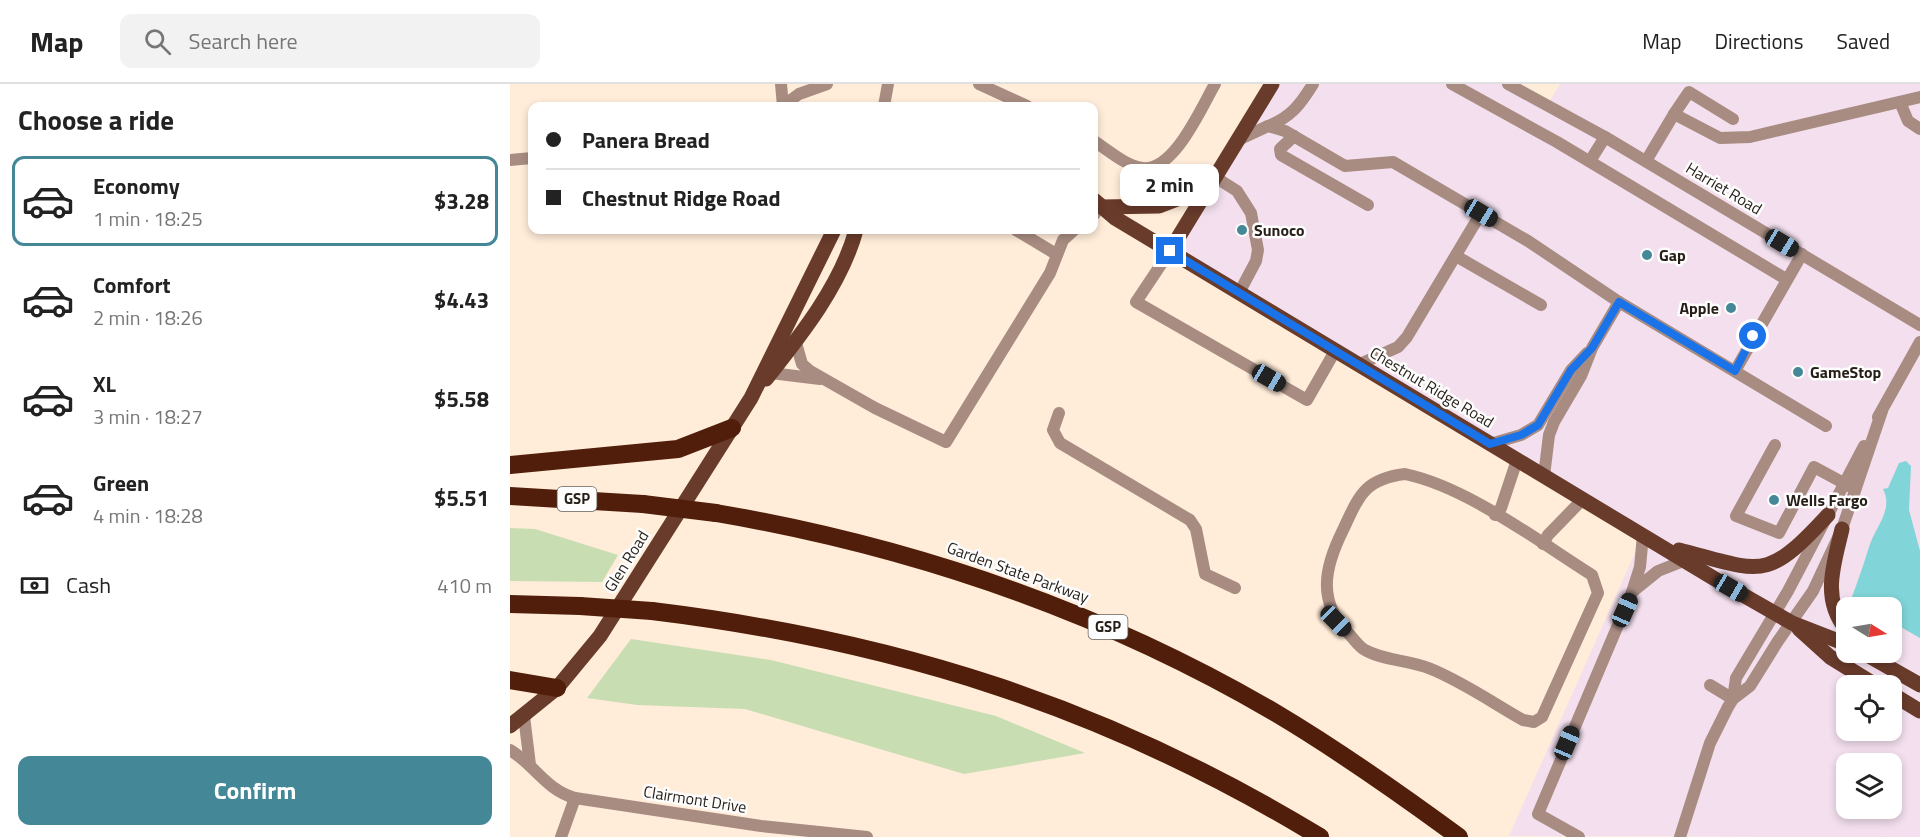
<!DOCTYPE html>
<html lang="en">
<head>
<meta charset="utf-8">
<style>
  body { margin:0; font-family:"Titillium Web",sans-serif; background:#f2f2f2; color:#222; height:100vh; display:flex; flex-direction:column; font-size:22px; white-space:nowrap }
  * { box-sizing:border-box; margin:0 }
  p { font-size:20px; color:#767676 }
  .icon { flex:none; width:33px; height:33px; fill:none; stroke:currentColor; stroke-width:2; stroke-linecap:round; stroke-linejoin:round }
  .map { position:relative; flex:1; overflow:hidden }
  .details { display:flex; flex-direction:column; background:#fff; width:510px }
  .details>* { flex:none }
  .top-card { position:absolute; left:18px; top:18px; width:570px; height:132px; border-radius:12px; box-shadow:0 3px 9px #0003; display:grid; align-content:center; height:132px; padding:0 18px; background:#fff }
  .needle { width:39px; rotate:101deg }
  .tools { position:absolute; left:1326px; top:513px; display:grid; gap:12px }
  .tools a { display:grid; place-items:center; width:66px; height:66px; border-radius:12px; background:#fff; box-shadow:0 3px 9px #0003; font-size:30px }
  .end { position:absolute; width:27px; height:27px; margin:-14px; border:8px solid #1a73e8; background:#fff; box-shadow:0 0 0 3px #fff }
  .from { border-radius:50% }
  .bubble { position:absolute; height:42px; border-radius:12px; background:#fff; box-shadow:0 3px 9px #0003; font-size:20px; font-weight:700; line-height:42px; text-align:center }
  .car { position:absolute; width:18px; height:36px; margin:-18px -9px; border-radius:8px; box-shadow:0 0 4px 2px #0007; background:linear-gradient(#222 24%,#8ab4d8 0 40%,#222 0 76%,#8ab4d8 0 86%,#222 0) }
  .top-card b { display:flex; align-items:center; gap:21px; height:57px; font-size:22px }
  .top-card b+b { border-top:2px solid #e0e0e0 }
  .top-card i { width:15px; height:15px; background:#222 }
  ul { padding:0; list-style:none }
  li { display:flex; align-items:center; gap:18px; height:90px; margin:0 12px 9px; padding:0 6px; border:3px solid transparent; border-radius:12px }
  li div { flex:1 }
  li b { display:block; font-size:22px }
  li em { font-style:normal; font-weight:700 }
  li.selected { border-color:#448897 }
  li>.icon { width:54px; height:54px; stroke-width:1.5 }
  h2 { padding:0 18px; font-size:27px; line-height:72px }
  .pay { display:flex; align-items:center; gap:15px; height:66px; padding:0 18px; font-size:22px }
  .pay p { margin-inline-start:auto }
  .button { display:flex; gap:12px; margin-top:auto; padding:12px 18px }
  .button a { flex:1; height:69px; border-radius:12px; background:#448897; color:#fff; font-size:24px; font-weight:700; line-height:69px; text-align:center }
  header { display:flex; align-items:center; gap:36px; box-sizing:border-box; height:84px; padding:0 30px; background:#fff; border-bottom:2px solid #e0e0e0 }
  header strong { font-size:28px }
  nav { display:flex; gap:33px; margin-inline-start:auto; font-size:21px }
  .search { width:420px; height:54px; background:#f2f2f2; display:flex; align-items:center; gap:15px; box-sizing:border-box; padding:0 21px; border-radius:12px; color:#767676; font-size:22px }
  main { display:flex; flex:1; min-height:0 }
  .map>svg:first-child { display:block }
  .commercial { fill:#f3dfee; fill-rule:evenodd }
  .green { fill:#c9ddb2 }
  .water { fill:#81d4d7 }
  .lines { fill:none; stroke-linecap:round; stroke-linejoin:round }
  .minor { stroke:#a88c82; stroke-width:12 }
  .major { stroke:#683b2b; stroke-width:15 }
  .highway { stroke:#501e0a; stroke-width:18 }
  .highway-bridge { stroke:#501e0a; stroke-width:18 }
  .route { stroke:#1a73e8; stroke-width:8 }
  .poi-dot { fill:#448897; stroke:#fdfdfd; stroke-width:2 }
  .labels { text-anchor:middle; stroke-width:5; stroke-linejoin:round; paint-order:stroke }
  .shield { fill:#fdfdfd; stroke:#66625d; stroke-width:1.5 }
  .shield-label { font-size:15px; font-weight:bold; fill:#261f18 }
  .street-label { font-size:16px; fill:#261f18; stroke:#fdfdfd }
  .poi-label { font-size:16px; font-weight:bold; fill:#261f18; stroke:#fdfdfd; text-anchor:start }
</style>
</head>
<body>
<header>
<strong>Map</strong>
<div class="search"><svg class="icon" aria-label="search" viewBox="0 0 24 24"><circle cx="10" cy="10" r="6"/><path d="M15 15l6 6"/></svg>Search here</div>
<nav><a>Map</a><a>Directions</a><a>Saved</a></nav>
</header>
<main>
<section class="details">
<h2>Choose a ride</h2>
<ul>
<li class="selected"><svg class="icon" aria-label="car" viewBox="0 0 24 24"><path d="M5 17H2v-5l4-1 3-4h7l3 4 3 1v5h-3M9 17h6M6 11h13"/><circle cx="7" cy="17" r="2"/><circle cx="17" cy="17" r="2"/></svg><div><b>Economy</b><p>1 min · 18:25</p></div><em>$3.28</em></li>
<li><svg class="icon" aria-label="car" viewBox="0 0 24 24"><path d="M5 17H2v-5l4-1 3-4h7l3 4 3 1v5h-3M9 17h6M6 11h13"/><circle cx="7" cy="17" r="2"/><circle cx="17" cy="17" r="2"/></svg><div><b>Comfort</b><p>2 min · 18:26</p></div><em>$4.43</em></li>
<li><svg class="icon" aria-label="car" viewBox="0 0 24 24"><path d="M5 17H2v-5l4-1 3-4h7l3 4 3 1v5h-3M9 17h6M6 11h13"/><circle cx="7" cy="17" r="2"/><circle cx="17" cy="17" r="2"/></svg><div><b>XL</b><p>3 min · 18:27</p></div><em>$5.58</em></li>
<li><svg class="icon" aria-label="car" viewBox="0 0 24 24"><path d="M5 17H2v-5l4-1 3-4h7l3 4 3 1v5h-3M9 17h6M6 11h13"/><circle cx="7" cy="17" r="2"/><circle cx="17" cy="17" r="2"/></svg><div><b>Green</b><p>4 min · 18:28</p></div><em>$5.51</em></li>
</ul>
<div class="pay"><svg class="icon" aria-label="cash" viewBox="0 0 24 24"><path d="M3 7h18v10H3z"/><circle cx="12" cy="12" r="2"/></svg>Cash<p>410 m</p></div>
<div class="button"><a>Confirm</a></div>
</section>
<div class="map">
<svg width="1410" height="753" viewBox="0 0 1410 753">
  <rect width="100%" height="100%" fill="#ffecd9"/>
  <path class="commercial" d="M762,0H998L1037,22L1050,0H1410V753L999,752L1133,451L660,167ZM1336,524H1382V568H1336ZM1336,602H1382V646H1336ZM1336,680H1382V724H1336Z"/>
  <g class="green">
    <path d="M0,444L25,445L108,471L92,498L0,497Z"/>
    <path d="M121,555L261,576L486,632L575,669L454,690L235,625L127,621L77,614Z"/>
  </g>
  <path class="water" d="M1396,377L1401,382L1399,426L1410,467V554L1382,538V524L1359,523L1342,513C1348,496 1354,480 1359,463C1365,443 1384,426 1373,405L1378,404L1389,379Z"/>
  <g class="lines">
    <g class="minor">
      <path d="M271,0L273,22"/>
      <path d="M469,0L517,22"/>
      <path d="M942,0L1047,58L1276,195"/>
      <path d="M998,0L1095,53L1410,241"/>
      <path d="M1390,18L1398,37L1410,45"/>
      <path d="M274,21L289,10L317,0"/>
      <path d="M374,22L378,0"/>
      <path d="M1164,30L1179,8L1223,35"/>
      <path d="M758,42C781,33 790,21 803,0"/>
      <path d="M784,52L770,65L771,71L858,121"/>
      <path d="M728,56L758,42L775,47L835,82L883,78L1018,157L1109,218L1316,342"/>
      <path d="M584,57C598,66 616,82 632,84C664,88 691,24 705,0"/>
      <path d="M0,76L22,74"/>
      <path d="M1080,77L1095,53"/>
      <path d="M1136,77L1164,30L1210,54L1240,53L1410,13"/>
      <path d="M705,93L727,107L741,129L748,166L746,177L729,209"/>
      <path d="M584,131L586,128"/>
      <path d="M506,146L546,170"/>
      <path d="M660,167L626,218L797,316L825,267"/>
      <path d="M946,172L1031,221"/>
      <path d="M286,259L292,280L300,287L365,324L436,358L540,189L553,156L564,146"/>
      <path d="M850,280L888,263L897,253L971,129"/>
      <path d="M1225,287L1292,170"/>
      <path d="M261,289L310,295"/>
      <path d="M549,329L543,346L550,359L680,436L686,445L695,490L725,504"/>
      <path d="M1368,333L1410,258"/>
      <path d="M980,360L1011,351L1028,341L1061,286L1077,269"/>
      <path d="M1265,361L1226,432L1269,449L1304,383L1341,403"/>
      <path d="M895,390C957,403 1028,457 1082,491L1088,509L1032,633L1024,638L1013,636C983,619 953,598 921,585C901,576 874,577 855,566C849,563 844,555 839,550C807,518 814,484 833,446C849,412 854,395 895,390Z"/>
      <path d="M1034,392L1039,351L1044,338L1071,292L1082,264L1109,218"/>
      <path d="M985,431L991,424L1007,376"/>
      <path d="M1133,451L1130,483L1122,508L1148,487L1176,476"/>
      <path d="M1033,460L1038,451L1073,415"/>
      <path d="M1200,601L1223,615"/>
      <path d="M1223,615L1226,594L1278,507L1354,362"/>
      <path d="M14,632L20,681"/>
      <path d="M0,666C25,681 36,706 65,714L251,742L357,753"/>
      <path d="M51,753L65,714"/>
      <path d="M1069,753L1028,730L1122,508"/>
      <path d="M1170,753L1200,659L1218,623L1223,615L1240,602L1268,557L1303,507L1332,445L1372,327"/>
    </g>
    <g class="major">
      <path d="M584,116L605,134L1205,495L1282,539L1336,560"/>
      <path d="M592,123L649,122L699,103"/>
      <path d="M660,167L762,0"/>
      <path d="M256,295C291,251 331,201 346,146"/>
      <path d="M1332,445C1324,480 1311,514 1336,545"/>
      <path d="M1169,466C1253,488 1256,498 1318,431"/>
      <path d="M1289,545L1320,573L1367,602"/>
      <path d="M1352,568L1410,601"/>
      <path d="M1382,610L1410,627"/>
      <path d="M0,642L47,604L90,552L241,314L324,146"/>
    </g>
    <g class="highway">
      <path d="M0,381L168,365L222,344"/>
      <path d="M0,412L133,420"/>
      <path d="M206,429C405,463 589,526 764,628C828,666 889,709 949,753"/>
      <path d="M0,520L70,522"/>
      <path d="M142,527C388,557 598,624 810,753"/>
      <path d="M0,596L47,604"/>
    </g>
    <g class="highway-bridge">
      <path d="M133,420L206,429"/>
      <path d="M70,522L142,527"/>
    </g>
  </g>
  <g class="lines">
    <path class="route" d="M660,167L980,360L1011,351L1028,341L1061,286L1082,264L1109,218L1225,287L1243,252"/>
  </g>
  <g class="poi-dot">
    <circle cx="732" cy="146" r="6"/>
    <circle cx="1137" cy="171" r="6"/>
    <circle cx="1221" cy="224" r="6"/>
    <circle cx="1288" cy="288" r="6"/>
    <circle cx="1264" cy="416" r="6"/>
  </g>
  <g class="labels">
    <g class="shield">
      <rect x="47.5" y="403" width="39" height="24" rx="4.5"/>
      <rect x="578.5" y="531" width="39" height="24" rx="4.5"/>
    </g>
    <g class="shield-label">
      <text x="67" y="420">GSP</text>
      <text x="598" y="548">GSP</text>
    </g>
    <g class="street-label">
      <text transform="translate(1214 104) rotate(31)" y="6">Harriet Road</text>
      <text transform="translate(922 303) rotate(31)" y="6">Chestnut Ridge Road</text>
      <text transform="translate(116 477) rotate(-58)" y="6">Glen Road</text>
      <text transform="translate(508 488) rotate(20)" y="6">Garden State Parkway</text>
      <text transform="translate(185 715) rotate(9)" y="6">Clairmont Drive</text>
    </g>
    <g class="poi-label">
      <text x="744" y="152">Sunoco</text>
      <text x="1149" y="177">Gap</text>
      <text x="1209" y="230" text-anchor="end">Apple</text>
      <text x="1300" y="294">GameStop</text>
      <text x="1276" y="422">Wells Fargo</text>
    </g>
  </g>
</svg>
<div class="tools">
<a><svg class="needle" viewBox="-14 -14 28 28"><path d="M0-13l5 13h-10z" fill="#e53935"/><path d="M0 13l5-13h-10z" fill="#767676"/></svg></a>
<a><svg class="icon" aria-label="locate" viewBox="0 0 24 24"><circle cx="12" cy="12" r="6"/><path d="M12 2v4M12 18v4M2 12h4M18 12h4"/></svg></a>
<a><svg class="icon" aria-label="layers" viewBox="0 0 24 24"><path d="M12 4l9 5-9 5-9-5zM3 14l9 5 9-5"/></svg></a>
</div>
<i class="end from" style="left:1243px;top:252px"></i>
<i class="end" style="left:660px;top:167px"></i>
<div class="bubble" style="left:610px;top:80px;width:99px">2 min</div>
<i class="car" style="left:971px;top:129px;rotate:121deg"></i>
<i class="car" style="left:1272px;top:159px;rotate:121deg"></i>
<i class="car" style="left:759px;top:294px;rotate:120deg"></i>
<i class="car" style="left:1221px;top:504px;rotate:120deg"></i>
<i class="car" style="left:1115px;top:526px;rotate:24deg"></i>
<i class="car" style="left:826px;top:537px;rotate:135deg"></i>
<i class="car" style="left:1057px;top:659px;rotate:23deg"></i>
<div class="top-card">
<b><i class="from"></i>Panera Bread</b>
<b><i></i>Chestnut Ridge Road</b>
</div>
</div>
</main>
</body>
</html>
